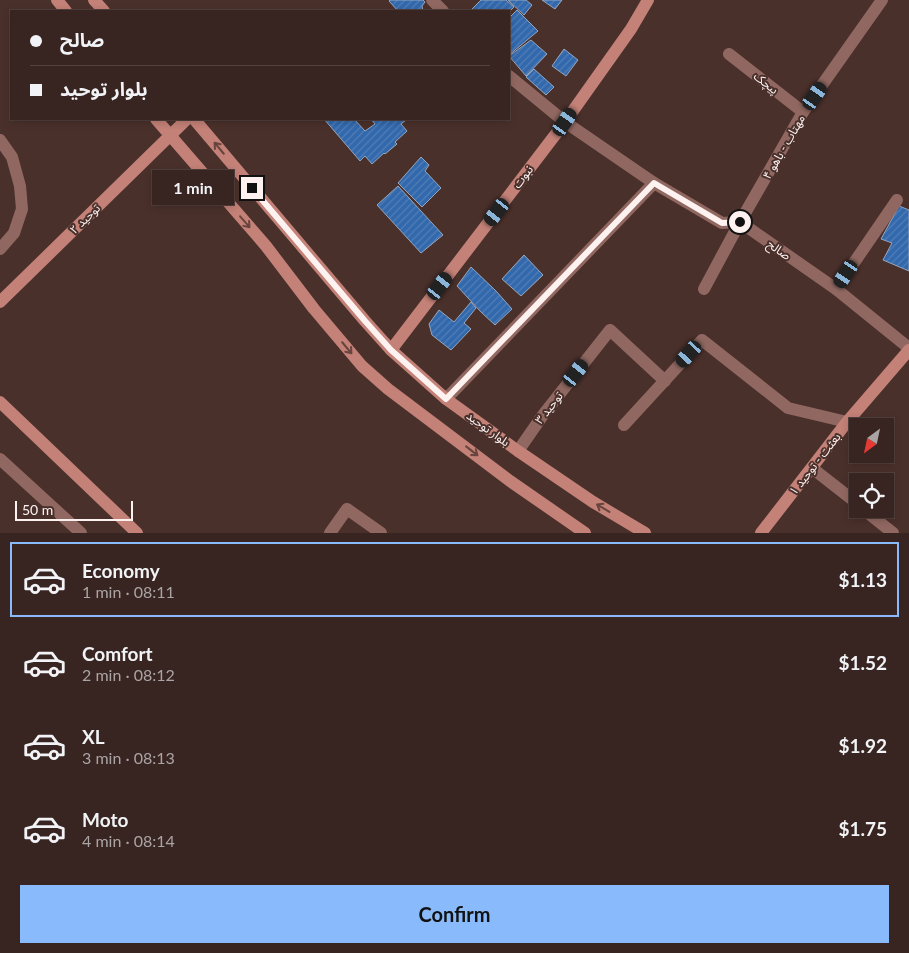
<!DOCTYPE html>
<html lang="en">
<head>
<meta charset="utf-8">
<style>
  body { margin:0; font-family:Lato,"Noto Sans Arabic",sans-serif; background:#43302d; color:#f1f3f6; height:100vh; display:flex; flex-direction:column; font-size:19px; white-space:nowrap }
  * { box-sizing:border-box; margin:0 }
  p { font-size:16px; color:#aba4a5 }
  .icon { flex:none; width:28px; height:28px; fill:none; stroke:currentColor; stroke-width:2; stroke-linecap:round; stroke-linejoin:round }
  .map { position:relative; height:533px; overflow:hidden }
  .drawer { display:flex; flex-direction:column; background:#382420; flex:1 }
  .drawer>* { flex:none }
  .hud { position:absolute; left:10px; top:10px; width:500px; height:110px; border-radius:0px; box-shadow:0 2px 8px #0003,0 0 0 1px #52413e; display:grid; align-content:center; height:110px; padding:0 20px; background:#382420 }
  .needle { width:32px; rotate:213deg }
  .buttons { position:absolute; left:849px; top:418px; display:grid; gap:10px }
  .buttons a { display:grid; place-items:center; width:45px; height:45px; border-radius:0px; background:#382420; box-shadow:0 2px 8px #0003,0 0 0 1px #52413e; font-size:25px }
  .scale { position:absolute; left:15px; bottom:12px; width:118px; box-sizing:border-box; padding-left:5px; border:2px solid #fdf2f0; border-top:0; font-size:14px; line-height:18px; white-space:nowrap; color:#fdf2f0; -webkit-text-stroke:4px #4a302b; paint-order:stroke }
  .end { position:absolute; width:22px; height:22px; margin:-11px; border:6px solid #fdf2f0; background:#111; box-shadow:0 0 0 2px #111 }
  .from { border-radius:50% }
  .bubble { position:absolute; height:35px; border-radius:0px; background:#382420; box-shadow:0 2px 8px #0003,0 0 0 1px #52413e; font-size:16px; font-weight:700; line-height:35px; text-align:center }
  .car { position:absolute; width:15px; height:30px; margin:-15px -8px; border-radius:6px; box-shadow:0 0 4px 1px #0007; background:linear-gradient(#222 24%,#8ab4d8 0 40%,#222 0 76%,#8ab4d8 0 86%,#222 0) }
  .hud b { display:flex; align-items:center; gap:18px; height:48px; font-size:19px }
  .hud b+b { border-top:1px solid #52413e }
  .hud i { width:12px; height:12px; background:#f1f3f6 }
  ul { padding:9px 0 0; list-style:none }
  li { display:flex; align-items:center; gap:15px; height:75px; margin:0 10px 8px; padding:0 10px; border:2px solid transparent; border-radius:0px }
  li div { flex:1 }
  li b { display:block; font-size:19px }
  li em { font-style:normal; font-weight:700 }
  li.current { border-color:#88bafc }
  li>.icon { width:45px; height:45px; stroke-width:1.5 }
  .action { display:flex; gap:10px; margin-top:auto; padding:10px 20px }
  .action a { flex:1; height:58px; border-radius:0px; background:#88bafc; color:#111; font-size:20px; font-weight:700; line-height:58px; text-align:center }
  .map>svg:first-child { display:block }
  .building { fill:url(#building-hatch); stroke:#95a7be }
  .lines { fill:none; stroke-linecap:round; stroke-linejoin:round }
  .street { stroke:#916861; stroke-width:12 }
  .secondary { stroke:#c38177; stroke-width:12 }
  .oneway { stroke:#68443e }
  .route { stroke:#fdf2f0; stroke-width:6 }
  .labels { text-anchor:middle; stroke-width:4; stroke-linejoin:round; paint-order:stroke }
  .street-label { font-size:12px; fill:#fdf2f0; stroke:#4a302b }
</style>
</head>
<body>
<div class="map">
<svg width="909" height="533" viewBox="0 0 909 533">
  <defs>
    <pattern id="building-hatch" width="6" height="6" patternUnits="userSpaceOnUse" patternTransform="scale(1.25)"><rect width="6" height="6" fill="#3268ac"/><path d="M-1 1l2-2M0 6l6-6M5 7l2-2" fill="none" stroke="#517eb8"/></pattern>
  </defs>
  <rect width="100%" height="100%" fill="#4a302b"/>
  <g class="building">
    <path d="M390,0H423L425,2L422,6L423,11H398L389,1Z"/>
    <path d="M481,0H506L514,7L509,12L470,11Z"/>
    <path d="M508,0H526L532,5L524,15Z"/>
    <path d="M542,0H562L555,9Z"/>
    <path d="M517,10L538,31L509,55V18Z"/>
    <path d="M531,40L547,54L526,76L509,56Z"/>
    <path d="M564,49L578,60L566,76L552,66Z"/>
    <path d="M534,69L554,87L546,95L526,77Z"/>
    <path d="M324,119H354L365,131L375,124L371,119H405L406,120L401,124L407,131L395,142L397,144L385,154L384,153L372,164L365,156L360,161Z"/>
    <path d="M421,157L429,165L425,171L441,188L422,207L398,183Z"/>
    <path d="M398,186L443,235L421,253L377,205Z"/>
    <path d="M899,206L909,210V271L883,260L892,243L881,239Z"/>
    <path d="M524,255L543,275L521,296L502,279Z"/>
    <path d="M471,267L496,291L512,309L495,325L481,312L457,286Z"/>
    <path d="M471,302L476,308L464,323L471,329L451,350L432,335L429,324L439,310L454,322Z"/>
  </g>
  <g class="lines">
    <g class="street">
      <path d="M432,0L443,11"/>
      <path d="M729,54L803,112"/>
      <path d="M509,76L565,122L654,183L722,223L740,222L836,289L909,348"/>
      <path d="M0,140L12,157L20,186L22,209L14,233L0,249"/>
      <path d="M704,289L740,222L803,112L882,0"/>
      <path d="M836,289L897,200"/>
      <path d="M446,399L654,183"/>
      <path d="M624,425L702,340L788,408L847,422"/>
      <path d="M518,451L543,415L610,330L665,381"/>
      <path d="M0,459L81,533"/>
      <path d="M812,468L858,504"/>
      <path d="M863,509L893,533"/>
      <path d="M330,533L347,509L381,533"/>
    </g>
    <g class="secondary">
      <path d="M57,0L66,11"/>
      <path d="M94,0L104,11"/>
      <path d="M156,119L266,246L314,309L362,366L388,389L510,481L585,533"/>
      <path d="M194,119L365,321L391,350L446,399L518,451L593,502L645,533"/>
      <path d="M0,302L187,119"/>
      <path d="M391,350L565,122L631,29L648,0"/>
      <path d="M0,402L137,533"/>
      <path d="M761,533L847,422L909,350"/>
    </g>
  </g>
  <defs><path id="oneway-shaft" d="M-6 0H5M1.5-3L5.5 0L1.5 3" fill="none" stroke-width="1.6" stroke-linecap="round" stroke-linejoin="round" transform="scale(1.25)"/></defs>
  <g class="oneway">
    <use href="#oneway-shaft" transform="translate(219 148) rotate(-130)"/>
    <use href="#oneway-shaft" transform="translate(245 222) rotate(49)"/>
    <use href="#oneway-shaft" transform="translate(347 348) rotate(50)"/>
    <use href="#oneway-shaft" transform="translate(472 451) rotate(38)"/>
    <use href="#oneway-shaft" transform="translate(603 508) rotate(-149)"/>
  </g>
  <g class="lines">
    <path class="route" d="M252,188L365,321L391,350L446,399L654,183L722,223L740,222"/>
  </g>
  <g class="labels">
    <g class="street-label">
      <text transform="translate(766 83) rotate(38)" y="4">پیچک</text>
      <text transform="translate(784 147) rotate(-60)" y="4">مهتاب - باهو ۴</text>
      <text transform="translate(523 177) rotate(-53)" y="4">نبوت</text>
      <text transform="translate(85 219) rotate(-44)" y="4">توحید ۲</text>
      <text transform="translate(779 250) rotate(35)" y="4">صالح</text>
      <text transform="translate(549 408) rotate(-52)" y="4">توحید ۳</text>
      <text transform="translate(488 429) rotate(36)" y="4">بلوار توحید</text>
      <text transform="translate(815 464) rotate(-52)" y="4">بعثت - توحید ۱</text>
    </g>
  </g>
</svg>
<div class="buttons">
<a><svg class="needle" viewBox="-14 -14 28 28"><path d="M0-13l5 13h-10z" fill="#e53935"/><path d="M0 13l5-13h-10z" fill="#aba4a5"/></svg></a>
<a><svg class="icon" aria-label="locate" viewBox="0 0 24 24"><circle cx="12" cy="12" r="6"/><path d="M12 2v4M12 18v4M2 12h4M18 12h4"/></svg></a>
</div>
<div class="scale">50 m</div>
<i class="end from" style="left:740px;top:222px"></i>
<i class="end" style="left:252px;top:188px"></i>
<div class="bubble" style="left:152px;top:170px;width:82px">1 min</div>
<i class="car" style="left:815px;top:96px;rotate:35deg"></i>
<i class="car" style="left:565px;top:122px;rotate:35deg"></i>
<i class="car" style="left:497px;top:212px;rotate:217deg"></i>
<i class="car" style="left:846px;top:274px;rotate:214deg"></i>
<i class="car" style="left:440px;top:286px;rotate:37deg"></i>
<i class="car" style="left:689px;top:354px;rotate:222deg"></i>
<i class="car" style="left:576px;top:373px;rotate:38deg"></i>
<div class="hud">
<b><i class="from"></i>صالح</b>
<b><i></i>بلوار توحید</b>
</div>
</div>
<section class="drawer">
<ul>
<li class="current"><svg class="icon" aria-label="car" viewBox="0 0 24 24"><path d="M5 17H2v-5l4-1 3-4h7l3 4 3 1v5h-3M9 17h6M6 11h13"/><circle cx="7" cy="17" r="2"/><circle cx="17" cy="17" r="2"/></svg><div><b>Economy</b><p>1 min · 08:11</p></div><em>$1.13</em></li>
<li><svg class="icon" aria-label="car" viewBox="0 0 24 24"><path d="M5 17H2v-5l4-1 3-4h7l3 4 3 1v5h-3M9 17h6M6 11h13"/><circle cx="7" cy="17" r="2"/><circle cx="17" cy="17" r="2"/></svg><div><b>Comfort</b><p>2 min · 08:12</p></div><em>$1.52</em></li>
<li><svg class="icon" aria-label="car" viewBox="0 0 24 24"><path d="M5 17H2v-5l4-1 3-4h7l3 4 3 1v5h-3M9 17h6M6 11h13"/><circle cx="7" cy="17" r="2"/><circle cx="17" cy="17" r="2"/></svg><div><b>XL</b><p>3 min · 08:13</p></div><em>$1.92</em></li>
<li><svg class="icon" aria-label="car" viewBox="0 0 24 24"><path d="M5 17H2v-5l4-1 3-4h7l3 4 3 1v5h-3M9 17h6M6 11h13"/><circle cx="7" cy="17" r="2"/><circle cx="17" cy="17" r="2"/></svg><div><b>Moto</b><p>4 min · 08:14</p></div><em>$1.75</em></li>
</ul>
<div class="action"><a>Confirm</a></div>
</section>
</body>
</html>
